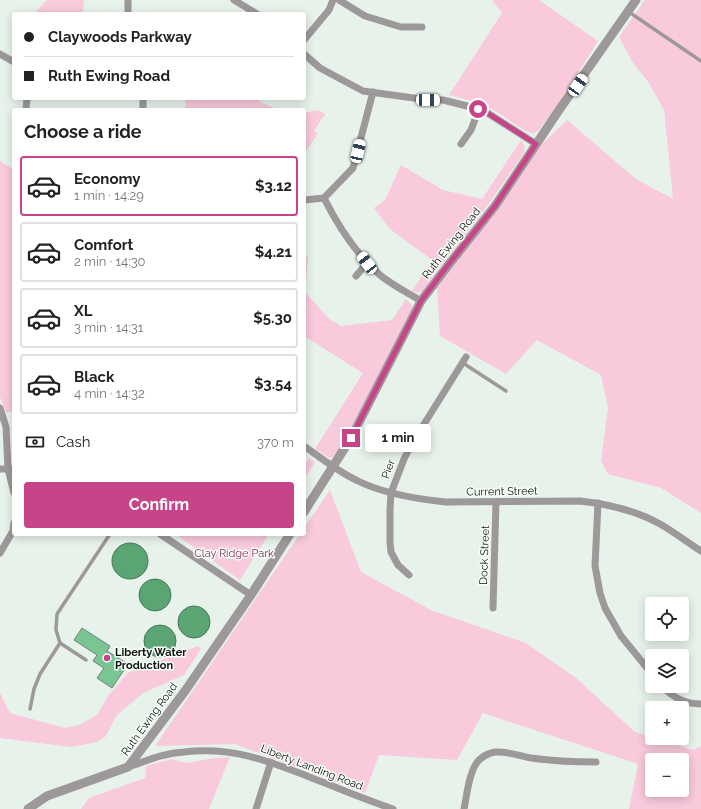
<!DOCTYPE html>
<html lang="en">
<head>
<meta charset="utf-8">
<style>
  body { margin:0; font-family:Raleway,sans-serif; background:#f2f2f2; color:#222; height:100vh; display:flex; flex-direction:column; font-size:15px; white-space:nowrap }
  * { box-sizing:border-box; margin:0 }
  p { font-size:13px; color:#767676 }
  .icon { flex:none; width:22px; height:22px; fill:none; stroke:currentColor; stroke-width:2; stroke-linecap:round; stroke-linejoin:round }
  .map { position:relative; flex:1; overflow:hidden }
  .details { position:absolute; left:12px; top:108px; width:294px; height:428px; display:flex; flex-direction:column; background:#fff; border-radius:4px; box-shadow:0 2px 10px #0003 }
  .details>* { flex:none }
  .banner { position:absolute; left:12px; top:12px; width:294px; height:88px; border-radius:4px; box-shadow:0 2px 10px #0003; display:grid; align-content:center; height:88px; padding:0 12px; background:#fff }
  .tools { position:absolute; left:645px; top:597px; display:grid; gap:8px }
  .tools a { display:grid; place-items:center; width:44px; height:44px; border-radius:4px; background:#fff; box-shadow:0 2px 10px #0003; font-size:20px }
  .end { position:absolute; width:18px; height:18px; margin:-9px; border:5px solid #c84488; background:#fff; box-shadow:0 0 0 2px #fff }
  .from { border-radius:50% }
  .bubble { position:absolute; height:28px; border-radius:4px; background:#fff; box-shadow:0 2px 10px #0003; font-size:13px; font-weight:700; line-height:28px; text-align:center }
  .car { position:absolute; width:12px; height:24px; margin:-12px -6px; border-radius:5px; box-shadow:0 0 3px 1px #0007; background:linear-gradient(#fff 24%,#345 0 40%,#fff 0 76%,#345 0 86%,#fff 0) }
  .banner b { display:flex; align-items:center; gap:14px; height:38px; font-size:15px }
  .banner b+b { border-top:1px solid #e0e0e0 }
  .banner i { width:10px; height:10px; background:#222 }
  ul { padding:0; list-style:none }
  li { display:flex; align-items:center; gap:12px; height:60px; margin:0 8px 6px; padding:0 4px; border:2px solid #e0e0e0; border-radius:4px }
  li div { flex:1 }
  li b { display:block; font-size:15px }
  li em { font-style:normal; font-weight:700 }
  li.on { border-color:#c84488 }
  li>.icon { width:36px; height:36px; stroke-width:1.5 }
  h2 { padding:0 12px; font-size:18px; line-height:48px }
  .pay { display:flex; align-items:center; gap:10px; height:44px; padding:0 12px; font-size:15px }
  .pay p { margin-inline-start:auto }
  .primary-button { display:flex; gap:8px; margin-top:auto; padding:8px 12px }
  .primary-button a { flex:1; height:46px; border-radius:4px; background:#c84488; color:#fff; font-size:16px; font-weight:700; line-height:46px; text-align:center }
  .map>svg:first-child { display:block }
  .green { fill:#f9c9dc; fill-rule:evenodd }
  .water { fill:#5aa573; stroke:#437955 }
  .building { fill:#7ac692; stroke:#747e77 }
  .lines { fill:none; stroke-linecap:round; stroke-linejoin:round }
  .service { stroke:#9d989a; stroke-width:3.5 }
  .minor { stroke:#9d989a; stroke-width:7 }
  .tertiary { stroke:#9d989a; stroke-width:9 }
  .route { stroke:#c84488; stroke-width:5 }
  .poi-dot { fill:#c84488; stroke:#f8fff9; stroke-width:1.5 }
  .labels { text-anchor:middle; stroke-width:3; stroke-linejoin:round; paint-order:stroke }
  .street-label { font-size:11px; fill:#0e120f; stroke:#f8fff9 }
  .park-label { font-size:11px; fill:#872a5a; stroke:#f8fff9 }
  .poi-label { font-size:11px; font-weight:bold; fill:#0e120f; stroke:#f8fff9; text-anchor:start }
</style>
</head>
<body>
<div class="map">
<svg width="701" height="809" viewBox="0 0 701 809">
  <rect width="100%" height="100%" fill="#e7f3ea"/>
  <g class="green">
    <path d="M47,0H84L83,14H34Z"/>
    <path d="M492,0H539L598,41L561,100L539,130L535,133C524,134 507,117 497,112C482,103 465,99 449,95L502,13Z"/>
    <path d="M645,0H701V513L661,488L608,474L601,461L608,408L601,375L537,340L506,374L440,336L437,288L541,145L567,120L636,179L673,199L664,110L649,83L633,63L619,37Z"/>
    <path d="M186,98H256L262,103L280,110L221,109L220,110H185Z"/>
    <path d="M318,110L325,114L314,131L318,133L304,155V113Z"/>
    <path d="M521,140C525,146 526,149 522,156L478,219L443,263L424,290C420,293 417,293 412,291L432,260L390,229L374,208L385,200L401,165L443,190L482,199Z"/>
    <path d="M0,161L14,170V410L6,413L0,397Z"/>
    <path d="M304,253L308,258L305,292L329,319L341,326L392,320L406,299L412,305V309L339,451L335,456L330,458L315,449L363,373L304,336Z"/>
    <path d="M309,458L315,462L304,479V466Z"/>
    <path d="M330,490L361,572L431,610L526,643L576,678L635,732L693,750L701,746V809H629L638,764L483,713L457,760L379,755L365,793L235,744L155,746L300,534H304V528ZM652,760H682V790H652Z"/>
    <path d="M175,534H269L240,580Z"/>
    <path d="M198,646L201,649L184,675L143,693L117,715L105,737L97,742L71,747L0,738V693L10,713L65,728L79,725L97,715L108,696L128,673Z"/>
    <path d="M230,757L209,809H81L89,798L145,778L146,766L172,759L186,763L215,758Z"/>
  </g>
  <g class="water">
    <circle cx="130" cy="561" r="18"/>
    <circle cx="155" cy="595" r="16"/>
    <circle cx="194" cy="622" r="16"/>
    <circle cx="160" cy="641" r="16"/>
  </g>
  <path class="building" d="M82,628L110,646L107,651L128,664L112,688L97,678L104,668L93,661L97,655L74,640Z"/>
  <g class="lines">
    <g class="service">
      <path d="M629,12L701,61"/>
      <path d="M463,363L506,391"/>
      <path d="M86,660L60,643L56,630L57,614L110,534"/>
      <path d="M30,709L34,689L40,674L60,643"/>
    </g>
    <g class="minor">
      <path d="M128,0V14"/>
      <path d="M234,0L257,14"/>
      <path d="M339,0L365,16L401,27H422"/>
      <path d="M304,40L329,10L333,0"/>
      <path d="M0,54L14,62"/>
      <path d="M304,54L320,68L363,91L428,100H443L479,109L489,114L536,144"/>
      <path d="M143,98V110"/>
      <path d="M26,109L27,98"/>
      <path d="M461,144L471,130L479,109"/>
      <path d="M324,198C338,226 356,254 380,275C392,285 408,293 421,301"/>
      <path d="M304,200L324,198L353,168L373,92"/>
      <path d="M356,276L367,263"/>
      <path d="M0,408L6,427L8,469L14,493"/>
      <path d="M304,446C321,458 337,471 356,480C383,494 416,499 446,502L580,501C608,504 635,510 660,524C674,532 687,542 701,551"/>
      <path d="M0,469H14"/>
      <path d="M598,503L595,566L600,593L605,608L621,636L652,674"/>
      <path d="M160,534L251,595"/>
      <path d="M0,553L13,531L14,523"/>
      <path d="M409,575L398,565L391,552L390,542V509L391,493L404,459L411,445L466,357"/>
      <path d="M493,608L496,502"/>
      <path d="M662,686C673,698 685,704 701,704"/>
      <path d="M128,767C146,761 164,753 184,752C238,746 276,764 325,783C347,792 370,801 393,809"/>
      <path d="M256,809L271,762"/>
      <path d="M464,809C467,795 469,770 479,760C483,756 490,753 495,752C507,751 520,756 531,758C553,761 574,762 596,762"/>
    </g>
    <g class="tertiary">
      <path d="M304,512L351,438L421,301L450,263L495,206L557,113L636,0"/>
      <path d="M28,809L47,796L128,767L185,691L251,595L290,534"/>
    </g>
  </g>
  <g class="lines">
    <path class="route" d="M351,438L421,301L444,270L495,206L536,144L489,114L478,109"/>
  </g>
  <circle class="poi-dot" cx="107" cy="658" r="4"/>
  <g class="labels">
    <g class="street-label">
      <text transform="translate(451 243) rotate(-52)" y="4">Ruth Ewing Road</text>
      <text transform="translate(388 469) rotate(-71)" y="4">Pier</text>
      <text transform="translate(502 491) rotate(-1)" y="4">Current Street</text>
      <text transform="translate(484 555) rotate(-88)" y="4">Dock Street</text>
      <text transform="translate(149 719) rotate(-54)" y="4">Ruth Ewing Road</text>
      <text transform="translate(312 767) rotate(21)" y="4">Liberty Landing Road</text>
    </g>
    <g class="park-label">
      <text x="234" y="557">Clay Ridge Park</text>
    </g>
    <g class="poi-label">
      <text x="115" y="656">Liberty Water<tspan x="115" dy="13">Production</tspan></text>
    </g>
  </g>
</svg>
<div class="tools">
<a><svg class="icon" aria-label="locate" viewBox="0 0 24 24"><circle cx="12" cy="12" r="6"/><path d="M12 2v4M12 18v4M2 12h4M18 12h4"/></svg></a>
<a><svg class="icon" aria-label="layers" viewBox="0 0 24 24"><path d="M12 4l9 5-9 5-9-5zM3 14l9 5 9-5"/></svg></a>
<a>+</a>
<a>−</a>
</div>
<i class="end from" style="left:478px;top:109px"></i>
<i class="end" style="left:351px;top:438px"></i>
<div class="bubble" style="left:365px;top:424px;width:66px">1 min</div>
<i class="car" style="left:578px;top:85px;rotate:34deg"></i>
<i class="car" style="left:428px;top:100px;rotate:91deg"></i>
<i class="car" style="left:358px;top:151px;rotate:13deg"></i>
<i class="car" style="left:367px;top:263px;rotate:323deg"></i>
<div class="banner">
<b><i class="from"></i>Claywoods Parkway</b>
<b><i></i>Ruth Ewing Road</b>
</div>
<section class="details">
<h2>Choose a ride</h2>
<ul>
<li class="on"><svg class="icon" aria-label="car" viewBox="0 0 24 24"><path d="M5 17H2v-5l4-1 3-4h7l3 4 3 1v5h-3M9 17h6M6 11h13"/><circle cx="7" cy="17" r="2"/><circle cx="17" cy="17" r="2"/></svg><div><b>Economy</b><p>1 min · 14:29</p></div><em>$3.12</em></li>
<li><svg class="icon" aria-label="car" viewBox="0 0 24 24"><path d="M5 17H2v-5l4-1 3-4h7l3 4 3 1v5h-3M9 17h6M6 11h13"/><circle cx="7" cy="17" r="2"/><circle cx="17" cy="17" r="2"/></svg><div><b>Comfort</b><p>2 min · 14:30</p></div><em>$4.21</em></li>
<li><svg class="icon" aria-label="car" viewBox="0 0 24 24"><path d="M5 17H2v-5l4-1 3-4h7l3 4 3 1v5h-3M9 17h6M6 11h13"/><circle cx="7" cy="17" r="2"/><circle cx="17" cy="17" r="2"/></svg><div><b>XL</b><p>3 min · 14:31</p></div><em>$5.30</em></li>
<li><svg class="icon" aria-label="car" viewBox="0 0 24 24"><path d="M5 17H2v-5l4-1 3-4h7l3 4 3 1v5h-3M9 17h6M6 11h13"/><circle cx="7" cy="17" r="2"/><circle cx="17" cy="17" r="2"/></svg><div><b>Black</b><p>4 min · 14:32</p></div><em>$3.54</em></li>
</ul>
<div class="pay"><svg class="icon" aria-label="cash" viewBox="0 0 24 24"><path d="M3 7h18v10H3z"/><circle cx="12" cy="12" r="2"/></svg>Cash<p>370 m</p></div>
<div class="primary-button"><a>Confirm</a></div>
</section>
</div>
</body>
</html>
